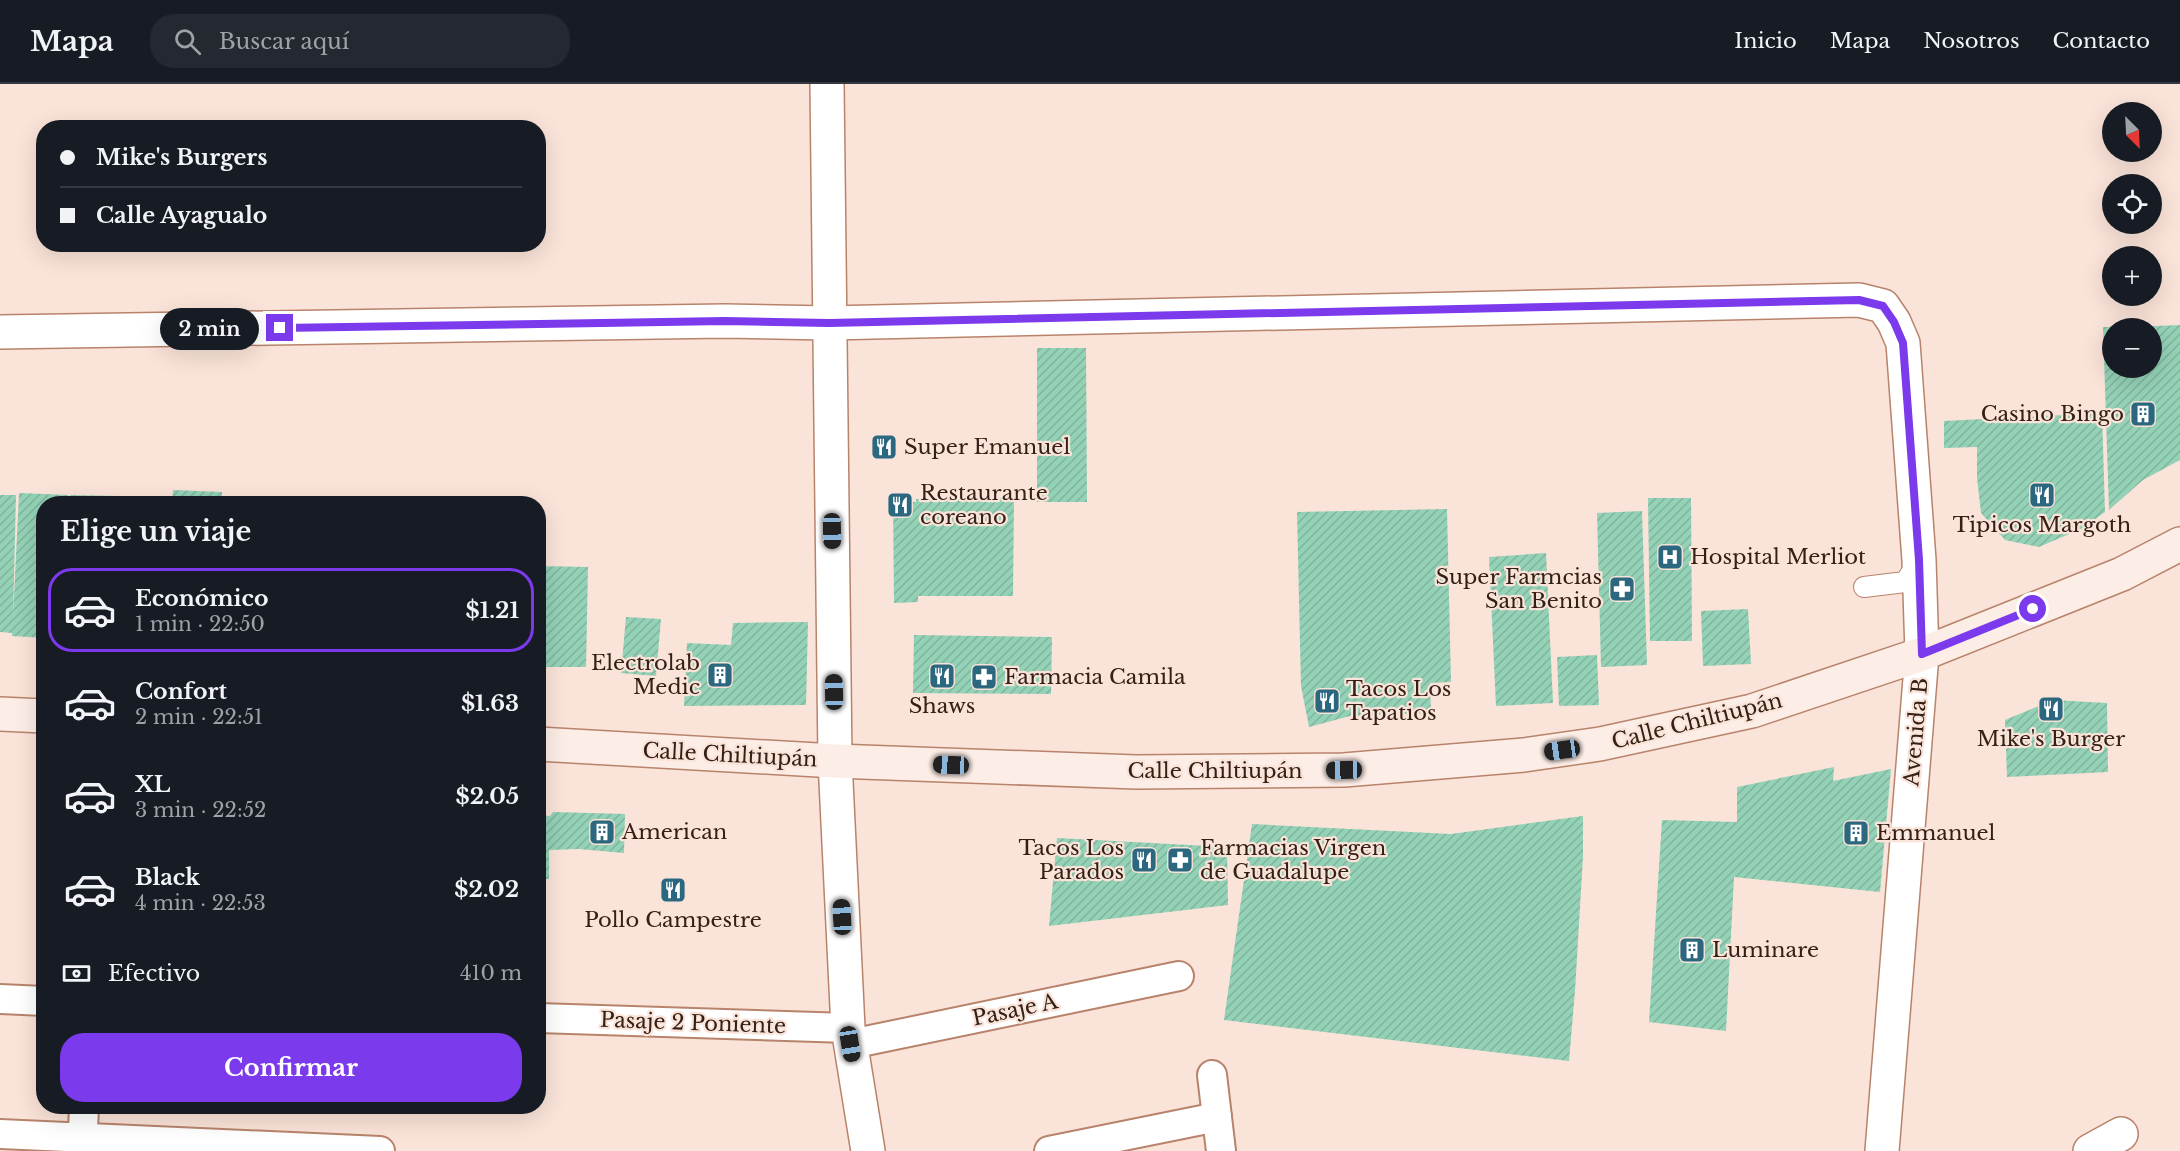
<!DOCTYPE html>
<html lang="es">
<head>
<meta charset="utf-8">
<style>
  body { margin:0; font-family:"Libre Baskerville",serif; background:#242831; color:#f1f3f6; height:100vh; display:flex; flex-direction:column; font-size:22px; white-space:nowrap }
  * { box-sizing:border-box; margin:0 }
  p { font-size:20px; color:#9ea1a6 }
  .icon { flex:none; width:33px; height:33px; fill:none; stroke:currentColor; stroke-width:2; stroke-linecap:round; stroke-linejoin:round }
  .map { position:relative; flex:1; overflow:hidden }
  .sheet { position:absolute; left:36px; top:412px; width:510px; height:618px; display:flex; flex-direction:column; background:#171b24; border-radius:24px; box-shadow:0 6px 24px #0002 }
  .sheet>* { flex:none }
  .hud { position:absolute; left:36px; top:36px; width:510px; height:132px; border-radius:24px; box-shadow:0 6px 24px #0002; display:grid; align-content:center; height:132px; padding:0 24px; background:#171b24 }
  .needle { width:39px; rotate:156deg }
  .controls { position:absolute; left:2102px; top:18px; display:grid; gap:12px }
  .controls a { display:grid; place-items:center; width:60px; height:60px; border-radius:50%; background:#171b24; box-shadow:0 6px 24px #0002; font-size:30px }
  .end { position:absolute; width:27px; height:27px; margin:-14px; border:8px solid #7c3aed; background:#fff; box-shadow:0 0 0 3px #fff }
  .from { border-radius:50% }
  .bubble { position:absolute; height:42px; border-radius:21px; background:#171b24; box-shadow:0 6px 24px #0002; font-size:20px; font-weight:800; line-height:42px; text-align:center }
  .car { position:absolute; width:18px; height:36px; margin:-18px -9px; border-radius:8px; box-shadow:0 0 4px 2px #0007; background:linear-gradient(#222 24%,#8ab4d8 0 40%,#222 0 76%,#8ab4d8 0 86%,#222 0) }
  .hud b { display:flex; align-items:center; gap:21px; height:57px; font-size:22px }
  .hud b+b { border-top:2px solid #363941 }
  .hud i { width:15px; height:15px; background:#f1f3f6 }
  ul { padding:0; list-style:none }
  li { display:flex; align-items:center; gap:18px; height:84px; margin:0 12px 9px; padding:0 12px; border:3px solid transparent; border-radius:24px }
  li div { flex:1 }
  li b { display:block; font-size:22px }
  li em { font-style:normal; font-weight:800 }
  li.selected { border-color:#7c3aed }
  li>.icon { width:54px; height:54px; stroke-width:1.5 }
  h2 { padding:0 24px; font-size:27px; line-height:72px }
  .pay { display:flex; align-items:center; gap:15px; height:66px; padding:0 24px; font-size:22px }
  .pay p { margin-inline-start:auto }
  .action { display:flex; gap:12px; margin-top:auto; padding:12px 24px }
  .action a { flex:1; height:69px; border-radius:24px; background:#7c3aed; color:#fff; font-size:24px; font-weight:800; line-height:69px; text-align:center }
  header { display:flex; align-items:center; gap:36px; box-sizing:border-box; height:84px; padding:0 30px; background:#171b24; border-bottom:2px solid #363941 }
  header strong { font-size:28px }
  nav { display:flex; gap:33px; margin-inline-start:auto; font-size:21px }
  .search { width:420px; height:54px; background:#242831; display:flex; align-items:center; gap:15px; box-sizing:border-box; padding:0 21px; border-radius:24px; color:#9ea1a6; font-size:22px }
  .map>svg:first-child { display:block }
  .building { fill:url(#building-hatch) }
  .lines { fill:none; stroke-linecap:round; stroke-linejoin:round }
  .service-casing { stroke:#b8836b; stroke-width:22 }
  .pedestrian-casing { stroke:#b8836b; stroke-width:32 }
  .minor-casing { stroke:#b8836b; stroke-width:36 }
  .tertiary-casing { stroke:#b8836b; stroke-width:36 }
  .secondary-casing { stroke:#b8836b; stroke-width:36 }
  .service { stroke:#fff; stroke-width:20 }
  .pedestrian { stroke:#fff; stroke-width:28 }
  .minor { stroke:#fff; stroke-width:33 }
  .tertiary { stroke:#fff; stroke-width:33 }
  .secondary { stroke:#fcede6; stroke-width:33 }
  .route { stroke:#7c3aed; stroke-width:8 }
  .labels { text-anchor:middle; stroke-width:4.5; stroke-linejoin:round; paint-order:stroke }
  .poi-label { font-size:21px; fill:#352016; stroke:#fae3d8; text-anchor:start }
  .street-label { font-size:21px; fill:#352016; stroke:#fae3d8 }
</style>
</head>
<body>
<header>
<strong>Mapa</strong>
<div class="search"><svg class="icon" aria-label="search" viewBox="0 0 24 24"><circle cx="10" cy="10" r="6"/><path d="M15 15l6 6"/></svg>Buscar aquí</div>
<nav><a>Inicio</a><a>Mapa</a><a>Nosotros</a><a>Contacto</a></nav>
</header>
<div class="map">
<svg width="2180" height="1067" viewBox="0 0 2180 1067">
  <defs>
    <pattern id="building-hatch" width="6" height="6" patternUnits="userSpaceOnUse" patternTransform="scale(1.5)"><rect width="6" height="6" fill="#94d2b7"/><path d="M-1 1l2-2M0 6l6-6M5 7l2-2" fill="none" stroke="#80b49d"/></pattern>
  </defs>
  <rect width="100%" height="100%" fill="#fae3d8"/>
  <g class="building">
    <path d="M2180,241V376L2143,396L2109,426L2103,243H2112V284H2151V244H2133V243Z"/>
    <path d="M1037,264H1086L1087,418H1037Z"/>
    <path d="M2102,329L2105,428L2083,444L2039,463L2005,456L1981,429L1977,394V363L1944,364V337Z"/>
    <path d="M173,406L222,408V420H172Z"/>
    <path d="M19,409L68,411V420H44V554L12,552V549L0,548V411H16L13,535Z"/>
    <path d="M70,411L119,412V420H70Z"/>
    <path d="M1014,414L1013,512H918V518L894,519L893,418H916V415Z"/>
    <path d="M1648,414H1691L1692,557H1650Z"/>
    <path d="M1447,425L1451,598L1430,599L1431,629L1350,632L1309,643L1301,602L1297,428Z"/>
    <path d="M1642,427L1647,581L1601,583L1597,429Z"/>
    <path d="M1546,469L1553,619L1496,622L1489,473Z"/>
    <path d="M538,482L588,483L586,583H538Z"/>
    <path d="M1748,525L1751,580L1703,582L1701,527Z"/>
    <path d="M626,533L661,535L656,592L621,589Z"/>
    <path d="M808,538L806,621L684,622L687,559L731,561L733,539Z"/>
    <path d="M914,551L1052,553L1051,610L913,609Z"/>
    <path d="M1597,571L1599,621L1559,622L1557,573Z"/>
    <path d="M2053,616L2107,619L2108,688L2007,693L2005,636Z"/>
    <path d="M1834,683L1833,697L1891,685L1880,808L1734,793L1726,947L1649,938L1662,736L1737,738V703Z"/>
    <path d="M553,728L625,730L624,769L579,765L549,766V795H538V731L550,732Z"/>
    <path d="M1583,732V772L1575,907L1569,977L1224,936L1252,740L1451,750Z"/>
    <path d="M1057,754L1227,763L1228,821L1049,842Z"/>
  </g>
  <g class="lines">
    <defs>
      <path id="service" d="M1864,503L1905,498L1918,479"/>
      <g id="pedestrian">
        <path d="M0,915L44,917"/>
        <path d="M538,934L848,944"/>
        <path d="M851,960L1179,892"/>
        <path d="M1212,991L1221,1067"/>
        <path d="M0,1050L380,1067"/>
        <path d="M82,1067L84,1023"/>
        <path d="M1049,1067L1217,1033"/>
      </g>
      <g id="minor">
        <path d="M0,248L725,237L829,239L1859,216L1883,222L1894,238L1903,259L1919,476L1922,570L1882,1067"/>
        <path d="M2090,1067L2121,1050"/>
      </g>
      <path id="tertiary" d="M827,0L835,677L848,944L868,1067"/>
      <g id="secondary">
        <path d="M0,630L44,632"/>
        <path d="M538,660L835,677L1136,688L1344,686L1524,671L1600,660L1752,627L1922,570L2122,490L2180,460"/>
      </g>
    </defs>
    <use href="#service" class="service-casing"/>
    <use href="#pedestrian" class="pedestrian-casing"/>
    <use href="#minor" class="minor-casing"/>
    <use href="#tertiary" class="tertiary-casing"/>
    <use href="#secondary" class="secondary-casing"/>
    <use href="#service" class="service"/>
    <use href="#pedestrian" class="pedestrian"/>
    <use href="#minor" class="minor"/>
    <use href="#tertiary" class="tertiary"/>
    <use href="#secondary" class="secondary"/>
  </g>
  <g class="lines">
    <path class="route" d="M280,244L725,237L829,239L1859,216L1883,222L1894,238L1903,259L1919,476L1922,570L2033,525"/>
  </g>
  <defs>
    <symbol id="building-square" viewBox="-11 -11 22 22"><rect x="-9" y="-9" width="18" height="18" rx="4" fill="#2b687f" stroke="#fae3d8"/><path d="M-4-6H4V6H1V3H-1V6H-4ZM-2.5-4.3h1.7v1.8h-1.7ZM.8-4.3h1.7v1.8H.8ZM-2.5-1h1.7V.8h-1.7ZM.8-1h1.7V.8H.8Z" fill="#fff"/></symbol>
    <symbol id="restaurant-square" viewBox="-11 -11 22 22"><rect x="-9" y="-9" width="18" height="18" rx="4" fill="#2b687f" stroke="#fae3d8"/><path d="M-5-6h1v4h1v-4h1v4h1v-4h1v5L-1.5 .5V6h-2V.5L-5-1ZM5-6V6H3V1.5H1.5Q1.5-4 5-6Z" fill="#fff"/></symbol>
    <symbol id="hospital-square" viewBox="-11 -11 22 22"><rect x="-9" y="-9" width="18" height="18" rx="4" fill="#2b687f" stroke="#fae3d8"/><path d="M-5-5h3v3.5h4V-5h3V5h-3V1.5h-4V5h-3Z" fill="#fff"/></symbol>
    <symbol id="pharmacy-square" viewBox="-11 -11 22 22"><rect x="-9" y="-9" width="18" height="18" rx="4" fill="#2b687f" stroke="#fae3d8"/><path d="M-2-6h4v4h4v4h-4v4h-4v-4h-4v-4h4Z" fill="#fff"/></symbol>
  </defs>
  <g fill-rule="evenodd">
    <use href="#building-square" x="2128" y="315" width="30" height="30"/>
    <use href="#restaurant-square" x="869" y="348" width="30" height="30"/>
    <use href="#restaurant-square" x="2027" y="396" width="30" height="30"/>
    <use href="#restaurant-square" x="885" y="406" width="30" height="30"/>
    <use href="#hospital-square" x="1655" y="458" width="30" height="30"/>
    <use href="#pharmacy-square" x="1607" y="490" width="30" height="30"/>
    <use href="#building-square" x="705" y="576" width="30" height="30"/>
    <use href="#restaurant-square" x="927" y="577" width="30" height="30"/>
    <use href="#pharmacy-square" x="969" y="578" width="30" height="30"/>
    <use href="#restaurant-square" x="1312" y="602" width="30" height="30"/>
    <use href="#restaurant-square" x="2036" y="610" width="30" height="30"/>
    <use href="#building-square" x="587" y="733" width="30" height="30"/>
    <use href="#building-square" x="1841" y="734" width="30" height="30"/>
    <use href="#restaurant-square" x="1129" y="761" width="30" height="30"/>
    <use href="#pharmacy-square" x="1165" y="761" width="30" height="30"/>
    <use href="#restaurant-square" x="658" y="791" width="30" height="30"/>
    <use href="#building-square" x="1677" y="851" width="30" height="30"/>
  </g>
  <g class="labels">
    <g class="poi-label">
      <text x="2124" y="337" text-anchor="end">Casino Bingo</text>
      <text x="904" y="370">Super Emanuel</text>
      <text x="920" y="416">Restaurante<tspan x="920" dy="24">coreano</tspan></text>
      <text x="2042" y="448" text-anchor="middle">Tipicos Margoth</text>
      <text x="1690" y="480">Hospital Merliot</text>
      <text x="1602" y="500" text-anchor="end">Super Farmcias<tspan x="1602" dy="24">San Benito</tspan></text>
      <text x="700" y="586" text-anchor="end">Electrolab<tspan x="700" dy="24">Medic</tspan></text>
      <text x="1004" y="600">Farmacia Camila</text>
      <text x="1346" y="612">Tacos Los<tspan x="1346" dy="24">Tapatios</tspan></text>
      <text x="942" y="629" text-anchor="middle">Shaws</text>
      <text x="2051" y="662" text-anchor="middle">Mike's Burger</text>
      <text x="622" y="755">American</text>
      <text x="1876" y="756">Emmanuel</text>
      <text x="1124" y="771" text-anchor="end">Tacos Los<tspan x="1124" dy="24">Parados</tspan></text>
      <text x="1200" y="771">Farmacias Virgen<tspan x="1200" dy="24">de Guadalupe</tspan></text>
      <text x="673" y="843" text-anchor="middle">Pollo Campestre</text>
      <text x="1712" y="873">Luminare</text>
    </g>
    <g class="street-label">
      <text transform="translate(1697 637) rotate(-14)" y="7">Calle Chiltiupán</text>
      <text transform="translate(1916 648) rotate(-85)" y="7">Avenida B</text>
      <text transform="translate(730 671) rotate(3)" y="7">Calle Chiltiupán</text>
      <text x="1215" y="694">Calle Chiltiupán</text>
      <text transform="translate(1015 926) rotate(-12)" y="7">Pasaje A</text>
      <text transform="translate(693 939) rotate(2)" y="7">Pasaje 2 Poniente</text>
    </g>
  </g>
</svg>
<div class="controls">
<a><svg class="needle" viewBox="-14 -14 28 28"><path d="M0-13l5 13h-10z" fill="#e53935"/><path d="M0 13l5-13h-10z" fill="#9ea1a6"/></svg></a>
<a><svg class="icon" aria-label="locate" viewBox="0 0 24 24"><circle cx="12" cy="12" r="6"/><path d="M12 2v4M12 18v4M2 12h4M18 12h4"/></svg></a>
<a>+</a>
<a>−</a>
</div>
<i class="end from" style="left:2033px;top:525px"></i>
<i class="end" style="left:280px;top:244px"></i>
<div class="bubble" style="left:160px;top:224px;width:99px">2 min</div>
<i class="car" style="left:832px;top:447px;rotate:179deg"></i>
<i class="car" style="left:834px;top:608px;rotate:359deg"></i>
<i class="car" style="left:1562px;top:666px;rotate:262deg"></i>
<i class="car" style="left:951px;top:681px;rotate:272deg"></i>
<i class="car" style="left:1344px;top:686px;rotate:269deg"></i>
<i class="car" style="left:842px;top:833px;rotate:357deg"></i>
<i class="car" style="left:850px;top:960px;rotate:171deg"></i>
<div class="hud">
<b><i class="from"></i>Mike's Burgers</b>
<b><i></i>Calle Ayagualo</b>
</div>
<section class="sheet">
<h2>Elige un viaje</h2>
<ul>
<li class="selected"><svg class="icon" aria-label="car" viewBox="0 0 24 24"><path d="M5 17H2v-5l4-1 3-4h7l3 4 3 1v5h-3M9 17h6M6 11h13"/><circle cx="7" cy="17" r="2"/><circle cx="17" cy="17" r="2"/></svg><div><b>Económico</b><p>1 min · 22:50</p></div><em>$1.21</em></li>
<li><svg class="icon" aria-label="car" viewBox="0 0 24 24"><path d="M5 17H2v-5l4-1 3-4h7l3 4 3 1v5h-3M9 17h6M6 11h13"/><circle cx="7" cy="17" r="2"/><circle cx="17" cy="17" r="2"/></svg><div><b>Confort</b><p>2 min · 22:51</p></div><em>$1.63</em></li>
<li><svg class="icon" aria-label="car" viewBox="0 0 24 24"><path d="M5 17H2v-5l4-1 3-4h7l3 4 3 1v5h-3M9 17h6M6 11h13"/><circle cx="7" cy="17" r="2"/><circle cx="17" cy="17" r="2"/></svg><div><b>XL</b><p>3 min · 22:52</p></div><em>$2.05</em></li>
<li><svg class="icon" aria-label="car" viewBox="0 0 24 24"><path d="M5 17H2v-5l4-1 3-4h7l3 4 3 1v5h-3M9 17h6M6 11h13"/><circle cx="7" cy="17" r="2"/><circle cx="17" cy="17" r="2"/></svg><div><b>Black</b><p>4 min · 22:53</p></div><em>$2.02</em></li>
</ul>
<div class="pay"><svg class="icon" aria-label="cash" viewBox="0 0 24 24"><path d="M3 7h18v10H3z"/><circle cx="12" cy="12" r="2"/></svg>Efectivo<p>410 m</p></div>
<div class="action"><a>Confirmar</a></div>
</section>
</div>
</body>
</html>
